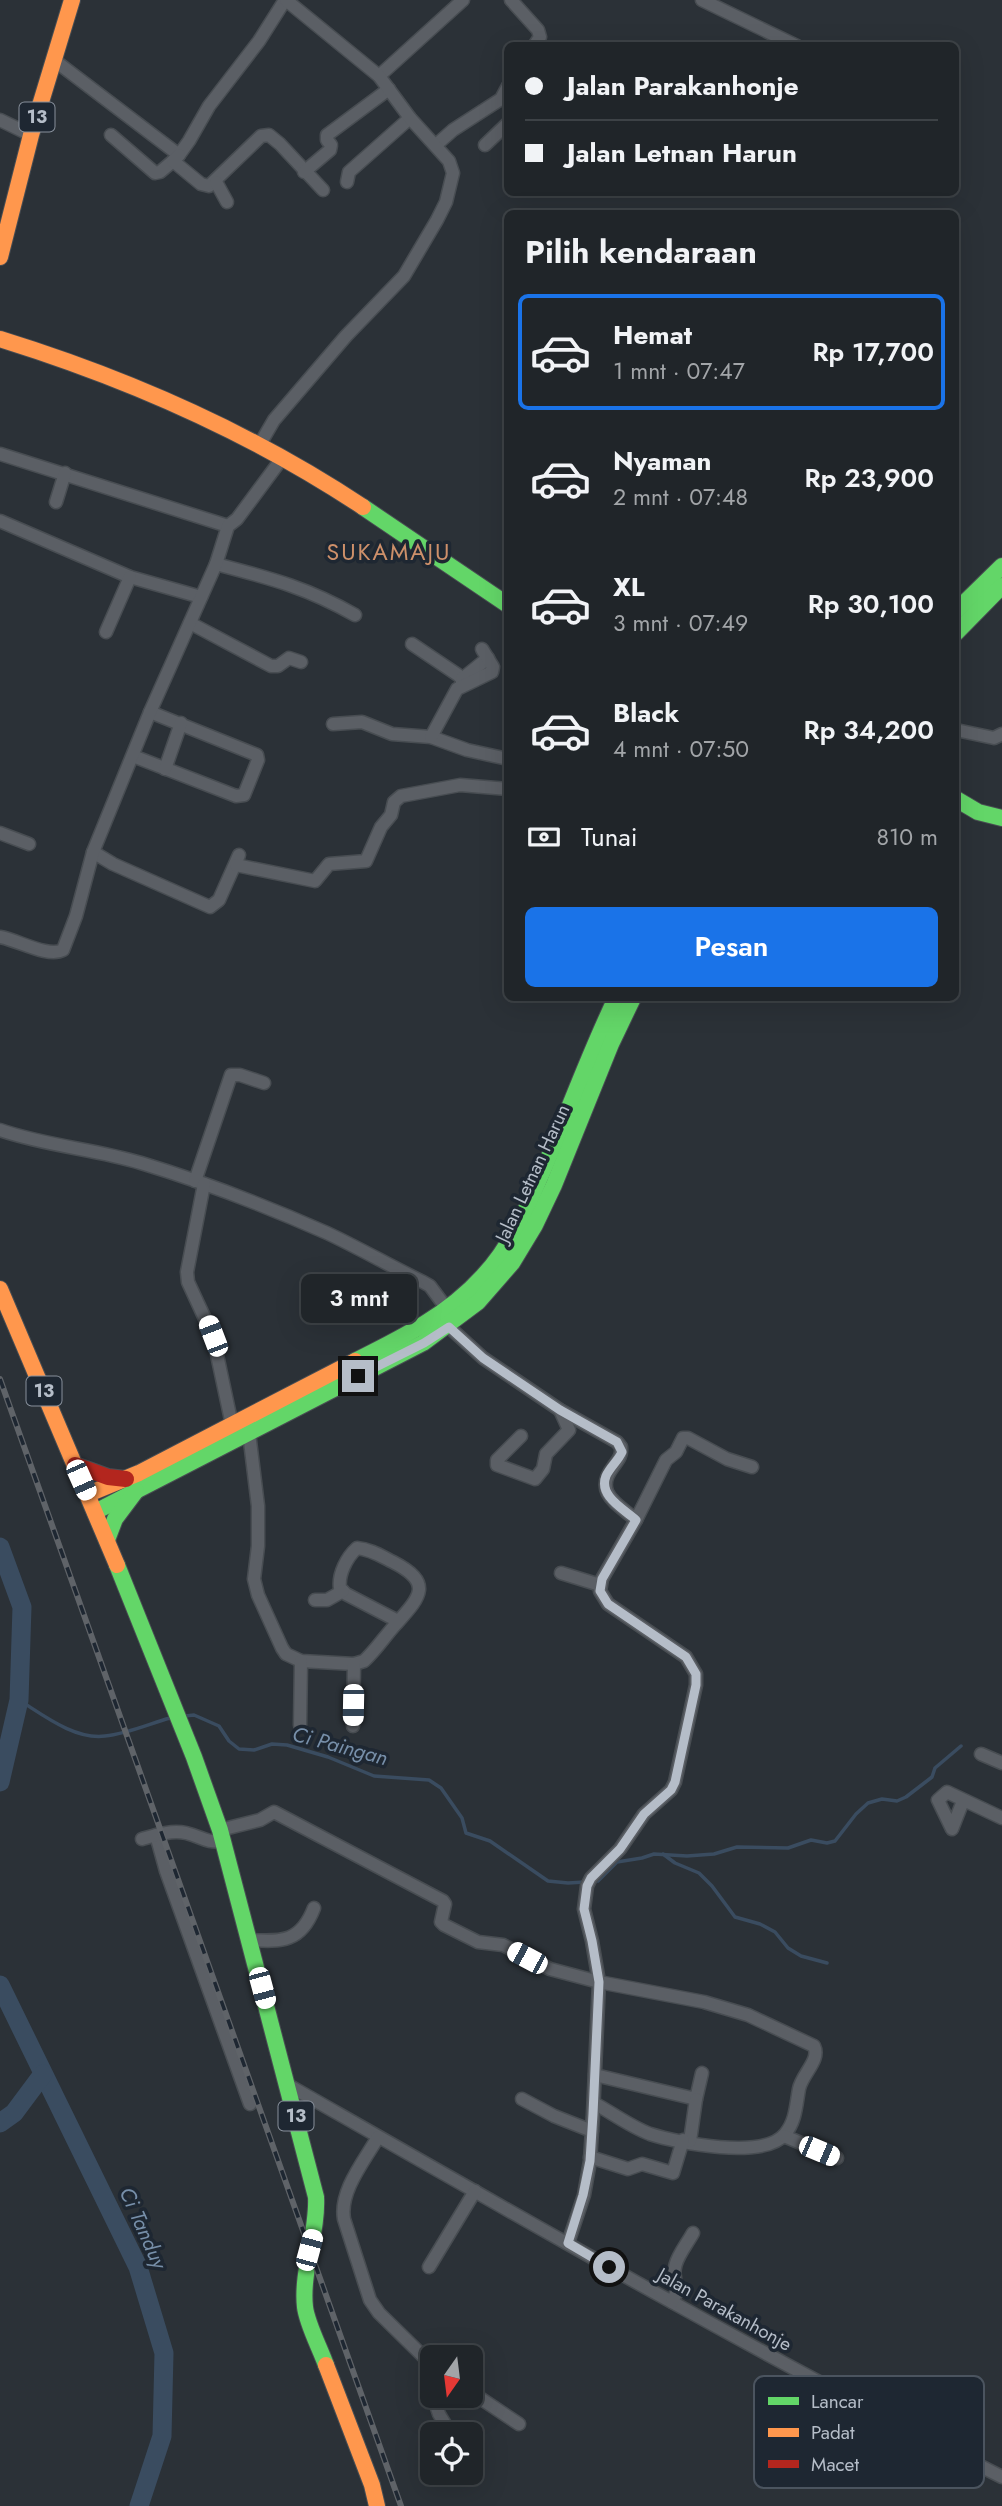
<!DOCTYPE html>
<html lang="id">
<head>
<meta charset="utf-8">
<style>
  body { margin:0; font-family:Jost,sans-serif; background:#282d31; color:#f1f3f6; height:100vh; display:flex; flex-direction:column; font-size:26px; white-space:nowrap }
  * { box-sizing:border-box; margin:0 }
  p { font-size:23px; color:#a2a5a8 }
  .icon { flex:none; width:38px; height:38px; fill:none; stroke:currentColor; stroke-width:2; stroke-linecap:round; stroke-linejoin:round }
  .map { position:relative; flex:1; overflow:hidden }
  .side { position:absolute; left:504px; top:210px; width:455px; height:791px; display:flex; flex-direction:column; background:#202529; border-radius:10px; box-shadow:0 7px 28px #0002,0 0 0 2px #3d4246 }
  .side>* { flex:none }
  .top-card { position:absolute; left:504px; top:42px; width:455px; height:154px; border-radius:10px; box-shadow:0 7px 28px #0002,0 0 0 2px #3d4246; display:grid; align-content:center; height:154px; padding:0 21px; background:#202529 }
  .needle { width:46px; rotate:194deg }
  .tools { position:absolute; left:420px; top:2345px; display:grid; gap:14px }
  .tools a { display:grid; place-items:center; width:63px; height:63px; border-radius:10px; background:#202529; box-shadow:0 7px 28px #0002,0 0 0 2px #3d4246; font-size:35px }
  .end { position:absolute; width:32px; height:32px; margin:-16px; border:9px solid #b5bdc8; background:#111; box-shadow:0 0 0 4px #111 }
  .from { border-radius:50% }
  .bubble { position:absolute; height:49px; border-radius:10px; background:#202529; box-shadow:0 7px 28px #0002,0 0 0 2px #3d4246; font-size:23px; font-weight:600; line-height:49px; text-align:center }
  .car { position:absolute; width:21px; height:42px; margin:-21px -10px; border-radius:9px; box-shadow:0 0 5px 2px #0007; background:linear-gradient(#fff 24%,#345 0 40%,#fff 0 76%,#345 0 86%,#fff 0) }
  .top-card b { display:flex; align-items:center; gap:24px; height:66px; font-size:26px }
  .top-card b+b { border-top:2px solid #3d4246 }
  .top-card i { width:18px; height:18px; background:#f1f3f6 }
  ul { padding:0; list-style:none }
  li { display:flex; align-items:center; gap:21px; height:116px; margin:0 14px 10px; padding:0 7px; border:4px solid transparent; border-radius:10px }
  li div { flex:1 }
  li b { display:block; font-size:26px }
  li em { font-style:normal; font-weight:600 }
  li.current { border-color:#1a73e8 }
  li>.icon { width:63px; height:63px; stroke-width:1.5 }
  h2 { padding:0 21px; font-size:32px; line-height:84px }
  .pay { display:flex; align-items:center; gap:18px; height:77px; padding:0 21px; font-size:26px }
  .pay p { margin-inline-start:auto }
  .primary-button { display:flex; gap:14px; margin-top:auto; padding:14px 21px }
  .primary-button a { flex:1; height:80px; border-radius:10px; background:#1a73e8; color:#fff; font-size:28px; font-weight:600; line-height:80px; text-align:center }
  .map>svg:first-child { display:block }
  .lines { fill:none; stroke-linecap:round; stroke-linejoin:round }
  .stream { stroke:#3a4c60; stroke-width:3.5 }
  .river { stroke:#3a4c60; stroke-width:19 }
  .street-casing { stroke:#484d52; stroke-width:15 }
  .fast-casing { stroke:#484d52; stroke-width:18 }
  .slow-casing { stroke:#484d52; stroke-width:18 }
  .jam-casing { stroke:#484d52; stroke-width:18 }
  .street { stroke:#5b5f65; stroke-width:12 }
  .fast { stroke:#63d668; stroke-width:16 }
  .slow { stroke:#ff974d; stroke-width:16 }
  .jam { stroke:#b3261e; stroke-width:16 }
  .rail-casing { stroke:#5f6368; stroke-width:6 }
  .rail { stroke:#1e2732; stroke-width:3.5; stroke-dasharray:10; stroke-linecap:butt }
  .route { stroke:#b5bdc8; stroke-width:9 }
  .labels { text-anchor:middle; stroke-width:7; stroke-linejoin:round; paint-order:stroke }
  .shield { fill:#1e2732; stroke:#88909b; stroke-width:2 }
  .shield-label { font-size:18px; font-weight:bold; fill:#b5bdc8 }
  .street-label { font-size:19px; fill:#b5bdc8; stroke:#1e2732 }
  .water-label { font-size:21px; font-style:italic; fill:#778fa9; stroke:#1e2732 }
  .quarter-label { font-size:23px; letter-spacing:2px; fill:#ce906a; stroke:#1e2732 }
  .key { fill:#1e2732; stroke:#4b545f; stroke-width:2 }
  .key-label { font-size:19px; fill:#b5bdc8 }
</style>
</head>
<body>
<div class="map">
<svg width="1002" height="2506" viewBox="0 0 1002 2506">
  <rect width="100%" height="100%" fill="#2b3137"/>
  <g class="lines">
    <g class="stream">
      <path d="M19,1700C43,1715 75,1740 105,1736C127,1734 149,1724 170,1718"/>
      <path d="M185,1716L194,1715L219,1726L229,1741L239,1749L254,1750L272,1744L287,1745L328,1757L374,1776L429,1780L441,1788L462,1818L466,1833L490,1841L548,1881L568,1883L585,1882"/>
      <path d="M663,1854L675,1863L699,1873L712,1886L735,1917L760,1924L775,1932L788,1948L801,1956L827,1963"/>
      <path d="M593,1881H598L617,1862L642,1858L654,1854L687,1856L714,1854L737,1847L788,1848L811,1840L827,1843L835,1841L856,1814L868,1803L882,1799L897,1801L906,1797L932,1777L935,1768L961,1746"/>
    </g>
    <g class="river">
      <path d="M0,1547L22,1607L19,1700L0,1782"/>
      <path d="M0,1985L138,2267L164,2353L162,2436L139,2506"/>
      <path d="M0,2123L14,2113L43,2074"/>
    </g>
    <defs>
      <g id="street">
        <path d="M511,0L538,30L540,37L534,46"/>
        <path d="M702,0L797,46"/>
        <path d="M54,60L179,155L189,141L209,106L259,41L285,0"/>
        <path d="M379,76L463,0"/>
        <path d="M0,120L31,135"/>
        <path d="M111,135L155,173L160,172L173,161"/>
        <path d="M436,145L453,130L501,99L508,86"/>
        <path d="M485,145L508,123"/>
        <path d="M179,155L173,161L201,184L209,186L261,136L269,135L280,144L323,190"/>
        <path d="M304,172L330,150L331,145L327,140V135L389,89"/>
        <path d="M216,182L227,202"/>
        <path d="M347,182L349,172L410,118"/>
        <path d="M260,444L274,420L346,336L404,276L437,220L446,202L453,173L449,161L410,118L379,76L286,0"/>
        <path d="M0,454L228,526"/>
        <path d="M56,502L65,473"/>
        <path d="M0,521L130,577L201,597"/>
        <path d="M216,564C269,578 306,587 355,615"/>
        <path d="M190,623L271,666H278L289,658L301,662"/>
        <path d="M106,632L130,577"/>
        <path d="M412,644L458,675L462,679V685"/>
        <path d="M462,679L488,658"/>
        <path d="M333,724L362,722L392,734L431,737L467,750L508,759"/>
        <path d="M956,730L994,738L1002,734"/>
        <path d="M431,737L457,689L492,672L493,667L482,649"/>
        <path d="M133,756L236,796L244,795L258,760L257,755L150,712"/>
        <path d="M165,769L181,723"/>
        <path d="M0,833L29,844"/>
        <path d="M93,852L113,864L210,907L219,900L239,855"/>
        <path d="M236,865L315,881L329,864L366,861L381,827L391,815L394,802L401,796L460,785L508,789"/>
        <path d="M0,937C18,940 48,958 63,950L76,916L93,852L150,712L216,564L228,526L237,519L283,457"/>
        <path d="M0,1130C46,1146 95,1149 141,1163C204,1182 266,1206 327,1233C359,1248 390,1266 423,1282L430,1286L447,1309"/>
        <path d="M195,1181L231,1075H240L264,1083"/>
        <path d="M204,1184L187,1272L188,1282L213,1336L232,1425"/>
        <path d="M449,1327L483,1358L560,1410L617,1442L621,1447C622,1456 618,1460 613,1467C593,1493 618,1504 636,1520L602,1579L600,1591L608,1604L686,1657L696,1674V1685L675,1782L671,1790L644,1814L620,1849L591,1878L587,1886L584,1909L592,1941L599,1982L593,2114L590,2161L584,2195L568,2243"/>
        <path d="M249,1433L258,1506V1546L254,1579L258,1595L282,1648L286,1654L301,1661L354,1664L364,1661C376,1650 385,1636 396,1624C420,1597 434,1583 393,1562C381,1556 370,1549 357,1548C347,1557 338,1574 340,1588L346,1594L398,1621"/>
        <path d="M521,1436L497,1460V1465L535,1479L543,1469L546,1454L569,1430L560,1410"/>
        <path d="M636,1520L666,1460L676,1452L683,1438H688L727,1459L752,1467"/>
        <path d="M561,1573L600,1585"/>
        <path d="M315,1600H327L343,1591"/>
        <path d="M300,1725L301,1661"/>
        <path d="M353,1726L354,1664"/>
        <path d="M981,1754L1002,1763"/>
        <path d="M963,1801L952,1829L938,1800L947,1792L1002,1818"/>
        <path d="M220,1830L260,1820L274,1812L443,1901L445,1904L441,1922L444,1925L478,1942L503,1945L550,1969L599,1982L704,2002L748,2015L814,2046C821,2060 802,2074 799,2089C796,2105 796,2121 785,2134C764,2160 678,2143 650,2134C631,2127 612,2113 594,2103"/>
        <path d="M156,1835L166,1871L250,2104"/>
        <path d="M142,1839C156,1835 171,1830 186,1833C203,1837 204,1843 224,1841"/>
        <path d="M250,1940C282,1942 301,1942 314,1908"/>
        <path d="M595,2075L696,2099L702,2073"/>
        <path d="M288,2085C523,2219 759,2355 1002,2477"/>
        <path d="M522,2099L554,2116L592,2131"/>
        <path d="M784,2136L837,2158"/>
        <path d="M378,2137C365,2160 339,2191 344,2219L370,2300L379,2313L432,2365"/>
        <path d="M690,2141L696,2099"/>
        <path d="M590,2157L628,2169L642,2164L673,2173L683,2140"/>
        <path d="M429,2267L475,2191"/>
        <path d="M672,2302L678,2289C668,2265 681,2254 693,2233"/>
        <path d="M429,2363L432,2393"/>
        <path d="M471,2392L519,2424"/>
        <path d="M433,2396L439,2414L451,2434"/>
      </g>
      <g id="fast">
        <path d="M363,507L508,605"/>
        <path d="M956,611L1002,566"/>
        <path d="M956,633L1002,586"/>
        <path d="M956,799L978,812L1002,818"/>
        <path d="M355,1361C401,1338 448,1315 483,1276C510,1248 526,1210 541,1175C567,1116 588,1056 616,998"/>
        <path d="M95,1512L423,1343L478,1302L512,1263L535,1225L554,1185L611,1044L633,998"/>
        <path d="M107,1540L115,1519L136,1491"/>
        <path d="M117,1565L194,1757L220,1830L316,2197C318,2232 301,2272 305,2307C307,2324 320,2348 326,2365"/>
      </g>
      <g id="slow">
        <path d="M0,257L31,135L72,0"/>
        <path d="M0,339C129,379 250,432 363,507"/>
        <path d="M0,1289L117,1565"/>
        <path d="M88,1494L139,1473L355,1361"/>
        <path d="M326,2365L372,2485L377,2506"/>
      </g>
      <path id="jam" d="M75,1465L108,1477L126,1479"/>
    </defs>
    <use href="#street" class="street-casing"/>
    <use href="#fast" class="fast-casing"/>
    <use href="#slow" class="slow-casing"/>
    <use href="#jam" class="jam-casing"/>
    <use href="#street" class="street"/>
    <use href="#fast" class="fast"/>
    <use href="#slow" class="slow"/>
    <use href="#jam" class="jam"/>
    <defs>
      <path id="rail" d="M0,1379L401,2506"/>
    </defs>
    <use href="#rail" class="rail-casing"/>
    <use href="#rail" class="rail"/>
  </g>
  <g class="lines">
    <path class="route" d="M358,1376L424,1343L449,1327L483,1358L560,1410L617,1442L622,1452C618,1461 610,1467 606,1476C598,1496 624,1509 636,1520L602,1579L600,1591L608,1604L686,1657L696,1674V1685L675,1782L671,1790L644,1814L620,1849L591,1878L587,1886L584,1909L592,1941L599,1982L593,2114L590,2161L583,2195L568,2243L609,2267"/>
  </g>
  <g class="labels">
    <g class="shield">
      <rect x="19.5" y="102.5" width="35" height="29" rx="5"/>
      <rect x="26.5" y="1376.5" width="35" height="29" rx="5"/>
      <rect x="278.5" y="2101.5" width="35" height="29" rx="5"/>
    </g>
    <g class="shield-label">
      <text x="37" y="123">13</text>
      <text x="44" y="1397">13</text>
      <text x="296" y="2122">13</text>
    </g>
    <g class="street-label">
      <text transform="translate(532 1173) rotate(-65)" y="7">Jalan Letnan Harun</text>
      <text transform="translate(725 2309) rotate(29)" y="7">Jalan Parakanhonje</text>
    </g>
    <g class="water-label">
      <text transform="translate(340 1746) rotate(15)" y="7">Ci Paingan</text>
      <text transform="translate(143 2228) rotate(66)" y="7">Ci Tanduy</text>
    </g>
    <g class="quarter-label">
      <text x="389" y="560">SUKAMAJU</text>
    </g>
  </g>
  <rect x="754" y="2376" width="230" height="112" rx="10" class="key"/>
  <rect x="768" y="2397" width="31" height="8" fill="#63d668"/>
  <rect x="768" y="2428" width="31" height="9" fill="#ff974d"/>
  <rect x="768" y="2460" width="31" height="8" fill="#b3261e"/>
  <g class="key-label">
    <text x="811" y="2408">Lancar</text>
    <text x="811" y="2439">Padat</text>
    <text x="811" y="2471">Macet</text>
  </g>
</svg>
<div class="tools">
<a><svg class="needle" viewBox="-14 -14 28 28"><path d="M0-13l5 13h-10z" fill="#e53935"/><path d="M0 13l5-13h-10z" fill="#a2a5a8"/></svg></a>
<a><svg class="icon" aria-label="locate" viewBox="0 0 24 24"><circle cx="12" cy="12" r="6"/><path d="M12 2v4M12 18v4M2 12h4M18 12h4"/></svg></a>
</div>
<i class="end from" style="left:609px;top:2267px"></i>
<i class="end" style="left:358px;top:1376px"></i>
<div class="bubble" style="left:301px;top:1274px;width:116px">3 mnt</div>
<i class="car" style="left:213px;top:1336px;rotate:339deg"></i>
<i class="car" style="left:81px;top:1480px;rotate:156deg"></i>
<i class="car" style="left:353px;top:1705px;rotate:181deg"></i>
<i class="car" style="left:527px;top:1958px;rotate:298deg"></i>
<i class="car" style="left:262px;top:1988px;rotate:165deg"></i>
<i class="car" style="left:819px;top:2151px;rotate:113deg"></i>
<i class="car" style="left:309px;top:2250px;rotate:15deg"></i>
<div class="top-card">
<b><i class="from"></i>Jalan Parakanhonje</b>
<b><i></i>Jalan Letnan Harun</b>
</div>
<section class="side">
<h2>Pilih kendaraan</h2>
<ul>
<li class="current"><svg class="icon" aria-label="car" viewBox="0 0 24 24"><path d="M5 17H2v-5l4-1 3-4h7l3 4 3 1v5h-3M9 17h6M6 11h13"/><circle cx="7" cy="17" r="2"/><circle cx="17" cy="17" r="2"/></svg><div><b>Hemat</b><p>1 mnt · 07:47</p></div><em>Rp 17,700</em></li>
<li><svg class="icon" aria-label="car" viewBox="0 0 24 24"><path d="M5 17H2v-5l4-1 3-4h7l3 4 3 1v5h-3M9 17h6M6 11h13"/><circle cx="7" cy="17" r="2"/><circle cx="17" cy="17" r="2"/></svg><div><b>Nyaman</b><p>2 mnt · 07:48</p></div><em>Rp 23,900</em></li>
<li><svg class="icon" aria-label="car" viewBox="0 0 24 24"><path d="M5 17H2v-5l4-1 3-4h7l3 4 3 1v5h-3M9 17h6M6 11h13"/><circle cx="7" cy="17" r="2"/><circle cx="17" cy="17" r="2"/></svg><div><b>XL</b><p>3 mnt · 07:49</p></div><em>Rp 30,100</em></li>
<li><svg class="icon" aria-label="car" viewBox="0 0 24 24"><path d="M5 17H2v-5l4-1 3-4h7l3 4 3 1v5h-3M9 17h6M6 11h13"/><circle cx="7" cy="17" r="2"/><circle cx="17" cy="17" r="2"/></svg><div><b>Black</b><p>4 mnt · 07:50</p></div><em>Rp 34,200</em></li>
</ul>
<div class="pay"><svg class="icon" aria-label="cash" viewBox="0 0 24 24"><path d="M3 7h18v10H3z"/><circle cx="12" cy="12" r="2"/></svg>Tunai<p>810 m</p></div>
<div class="primary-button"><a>Pesan</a></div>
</section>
</div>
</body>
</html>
